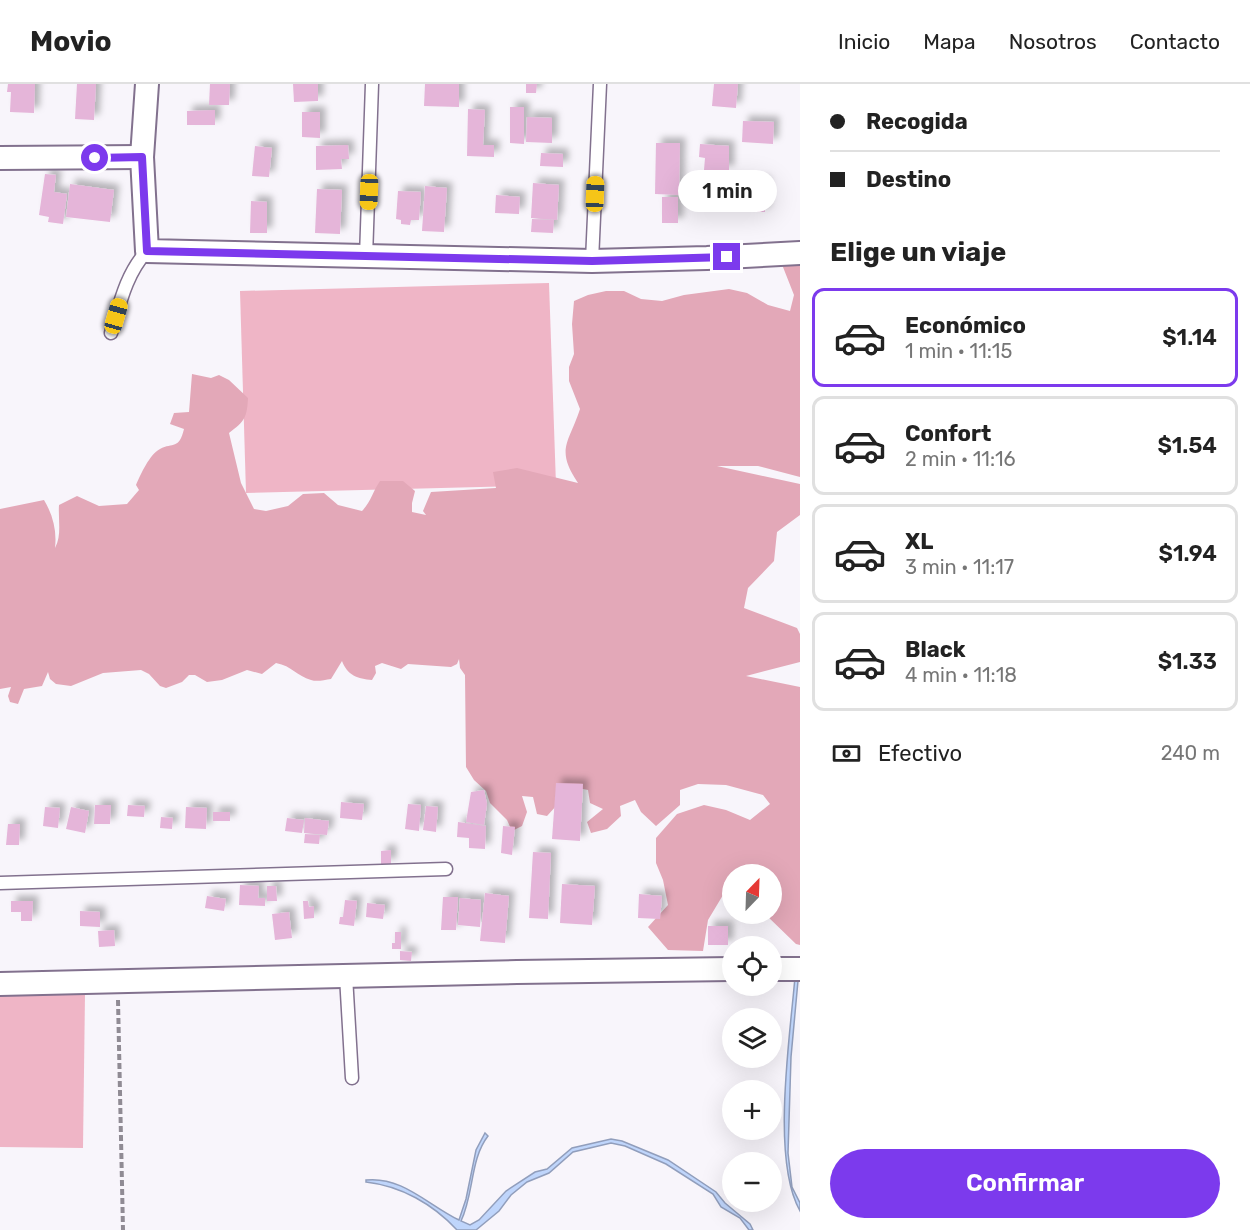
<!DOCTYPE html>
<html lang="es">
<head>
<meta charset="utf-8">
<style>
  body { margin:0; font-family:Rubik,sans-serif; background:#f2f2f2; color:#222; height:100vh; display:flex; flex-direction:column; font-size:22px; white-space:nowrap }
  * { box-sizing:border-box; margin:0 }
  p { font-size:20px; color:#767676 }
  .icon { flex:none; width:33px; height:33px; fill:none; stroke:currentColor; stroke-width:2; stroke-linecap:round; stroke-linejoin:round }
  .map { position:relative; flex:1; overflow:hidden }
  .panel { display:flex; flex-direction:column; background:#fff; width:450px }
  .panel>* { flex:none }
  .hud { display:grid; align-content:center; height:132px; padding:0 30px; background:#fff }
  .needle { width:39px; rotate:23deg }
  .tools { position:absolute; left:722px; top:780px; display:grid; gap:12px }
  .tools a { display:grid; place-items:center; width:60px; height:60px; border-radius:50%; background:#fff; box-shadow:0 6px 24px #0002; font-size:30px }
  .end { position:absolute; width:27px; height:27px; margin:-14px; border:8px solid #7c3aed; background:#fff; box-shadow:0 0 0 3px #fff }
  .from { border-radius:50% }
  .bubble { position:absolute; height:42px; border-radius:21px; background:#fff; box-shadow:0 6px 24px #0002; font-size:20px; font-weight:600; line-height:42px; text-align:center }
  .car { position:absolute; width:18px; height:36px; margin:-18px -9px; border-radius:8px; box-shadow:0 0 4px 2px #0007; background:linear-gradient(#f5c518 24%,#345 0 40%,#f5c518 0 76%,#345 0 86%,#f5c518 0) }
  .hud b { display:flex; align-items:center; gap:21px; height:57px; font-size:22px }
  .hud b+b { border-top:2px solid #e0e0e0 }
  .hud i { width:15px; height:15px; background:#222 }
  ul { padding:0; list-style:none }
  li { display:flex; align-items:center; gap:18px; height:99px; margin:0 12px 9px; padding:0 18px; border:3px solid #e0e0e0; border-radius:12px }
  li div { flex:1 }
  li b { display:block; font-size:22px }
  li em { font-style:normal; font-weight:600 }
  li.selected { border-color:#7c3aed }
  li>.icon { width:54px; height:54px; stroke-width:1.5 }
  h2 { padding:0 30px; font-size:27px; line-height:72px }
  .pay { display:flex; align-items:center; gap:15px; height:66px; padding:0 30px; font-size:22px }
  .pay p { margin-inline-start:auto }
  .primary-button { display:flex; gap:12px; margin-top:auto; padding:12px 30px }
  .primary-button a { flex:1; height:69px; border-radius:36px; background:#7c3aed; color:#fff; font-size:24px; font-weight:600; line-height:69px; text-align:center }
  header { display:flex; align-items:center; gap:36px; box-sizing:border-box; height:84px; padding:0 30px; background:#fff; border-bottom:2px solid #e0e0e0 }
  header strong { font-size:28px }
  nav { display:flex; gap:33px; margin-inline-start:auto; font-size:21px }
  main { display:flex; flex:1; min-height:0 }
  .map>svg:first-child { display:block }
  .green { fill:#efb5c6 }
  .forest { fill:#e3a8b8 }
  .water { fill:#bfd5fb; stroke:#919ebc; stroke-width:1.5 }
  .building { fill:#e5b5d9; filter:url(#shadow) }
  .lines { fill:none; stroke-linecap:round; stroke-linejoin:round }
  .lane-casing { stroke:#82718e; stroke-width:15 }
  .street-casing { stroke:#82718e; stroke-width:26 }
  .path { stroke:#908b94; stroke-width:4; stroke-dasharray:6 3; stroke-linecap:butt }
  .lane { stroke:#fff; stroke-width:12 }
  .street { stroke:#fff; stroke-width:22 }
  .route { stroke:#7c3aed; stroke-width:8 }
</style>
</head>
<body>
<header>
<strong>Movio</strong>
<nav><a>Inicio</a><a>Mapa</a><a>Nosotros</a><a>Contacto</a></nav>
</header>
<main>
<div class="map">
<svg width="800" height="1146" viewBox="0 0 800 1146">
  <defs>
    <filter id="shadow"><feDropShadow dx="5.5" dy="-5.5" stdDeviation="3" flood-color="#0004"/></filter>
  </defs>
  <rect width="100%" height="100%" fill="#f8f5fb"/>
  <g class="green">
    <path d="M549,199L556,401L246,409L240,207Z"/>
    <path d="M0,908L85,910L83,1064L0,1063Z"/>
  </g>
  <path class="forest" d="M800,176V393L758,382H717L800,400V431L777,448L774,477L748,504L744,524L797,544L800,550V578L746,592L800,603V861L796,860L765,830H771V790H732V796L708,836L703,867L668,866L648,843L668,821L663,796L656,779V754L677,730L704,721L726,726L750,736L770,720L763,711L726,701L698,700L680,706V721L656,742L641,728L635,716L620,722L621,732L607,745L591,749L587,738L603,725L590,719L588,706L563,701L557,721L547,732L537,730L533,713L522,712L527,728L522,742L512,747L507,736L490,719L486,707L474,696L466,683L465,591L460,584L459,575L457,580L451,583L408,580L401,585L382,579L375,582L376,589L372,596C358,595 347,591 342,577L331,595C324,596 317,598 311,596C297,592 292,582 276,579L262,590L247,586L222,596L207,598L195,591H189L182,598L166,604L160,602L149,590L141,586L103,589L71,602L56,600L50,595L48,588L42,602L24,605L18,620L10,618L8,612L11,603L0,605V425L44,416C53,431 57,447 55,464C62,451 58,436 59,421L77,412L99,422L127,420L139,406L136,401C141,390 149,371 160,365C173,358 179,366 184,345L170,340L174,329L189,328L192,290L211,294L219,291L229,296L248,314C247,333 245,337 229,349L241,399L254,425L266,427L288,422L303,410L324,409L338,421L362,427C371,418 373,407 380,397H403L415,407L412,419V428L426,431L423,427L431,408L496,404L493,388L517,384L578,399C555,365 569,359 580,325L569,297V283L574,270L572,240L574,217L588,211L606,207H624L641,215L662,217L684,211L729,205L747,209L768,221L790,227L794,211L781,178Z"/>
  <g class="water">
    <path d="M799,886L791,973L788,1069L792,1103L800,1119V1127C771,1076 790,953 795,893Z"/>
    <path d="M485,1049L488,1052C470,1075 474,1110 461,1137L470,1141L479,1136L506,1107L535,1088L547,1085L572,1064L611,1055L622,1057L668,1076L716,1108L725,1119L750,1140L753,1146H749L740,1134L721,1123L713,1110L666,1080L625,1062L611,1059L573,1068L549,1089L527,1098L511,1111L499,1127L476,1146H457C433,1120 401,1102 366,1098V1096C402,1092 428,1121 459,1136L466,1115L476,1066Z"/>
  </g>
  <g class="building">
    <path d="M8,0H35L34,29L10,28L11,8H7Z"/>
    <path d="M77,0H96L94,36L75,35Z"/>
    <path d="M210,0H230L229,21H209Z"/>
    <path d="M293,0H318V17L294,18Z"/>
    <path d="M425,0H459V23L424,22Z"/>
    <path d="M526,0H537L536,9H526Z"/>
    <path d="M714,0H738L736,24L712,22Z"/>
    <path d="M510,23H524V60L510,59Z"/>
    <path d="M468,25L485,26L483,61H494V73L467,72Z"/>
    <path d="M215,26V41H187V27Z"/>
    <path d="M302,28H320V54L302,53Z"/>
    <path d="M527,33L552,34V59L526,58Z"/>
    <path d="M743,37L774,38L773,60L742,58Z"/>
    <path d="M656,59H680L679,111L655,110Z"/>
    <path d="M700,60L729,62V87L704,86L705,74L699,73Z"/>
    <path d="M348,61L349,75H341L342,85L316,86V62Z"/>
    <path d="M255,62L272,64L269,93L252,92Z"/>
    <path d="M541,69L563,70V83L540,82Z"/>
    <path d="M45,90L56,91L54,108L67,110L63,140L48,138L49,133L39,131Z"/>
    <path d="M730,97L765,98V128H750L751,113L730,112Z"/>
    <path d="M533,99L559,101L557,136L531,134Z"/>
    <path d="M70,100L114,106L110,138L66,133Z"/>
    <path d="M425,102L447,104L444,148L422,147Z"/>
    <path d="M317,105L342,106L340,150L315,149Z"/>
    <path d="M398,107L421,108L419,136H411L410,141L401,140V136L396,135Z"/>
    <path d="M496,111L520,113L519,130L495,129Z"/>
    <rect x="662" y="113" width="16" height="26"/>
    <path d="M251,117L267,118V149H250Z"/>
    <path d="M532,135L554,136L553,149L531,148Z"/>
    <path d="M556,699L583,700L580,757L552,755Z"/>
    <path d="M484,706L487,720L484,741L466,738L471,708Z"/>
    <path d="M341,718L364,720L362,736L340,734Z"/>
    <path d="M408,720L421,721L419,747L405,745Z"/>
    <path d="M95,721H111L110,740H94Z"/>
    <path d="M128,721L145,722L144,733L127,732Z"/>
    <path d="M426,722L438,723L436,748L423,746Z"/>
    <path d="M45,723L60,724L58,744L43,742Z"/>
    <path d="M71,723L89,727L85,749L66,745Z"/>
    <path d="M186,723L207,724L206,745L185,744Z"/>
    <rect x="213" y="728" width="17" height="9"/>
    <path d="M161,733L173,734L172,745L160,744Z"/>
    <path d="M287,734L304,736L302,749L285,747Z"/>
    <path d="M305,734L329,737L327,751L304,749Z"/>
    <path d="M458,738L486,742L485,765L469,764V754L457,753Z"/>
    <path d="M8,740H20L19,761H6Z"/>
    <path d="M503,742L515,743L512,771L501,769Z"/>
    <path d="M305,750L320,751L319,760L304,759Z"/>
    <path d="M391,766V780H381V767Z"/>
    <path d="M533,768L551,769L548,835L529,834Z"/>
    <path d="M562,800L595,802L592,841L560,839Z"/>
    <path d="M240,801L259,802L258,814H265V822L239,821Z"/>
    <path d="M267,802H276L277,817H267Z"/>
    <path d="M485,809L509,812L505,859L480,857Z"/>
    <path d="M639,810L662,812L660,835L638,834Z"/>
    <path d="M207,812L226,815L224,827L205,824Z"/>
    <path d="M443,813H458L456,846H441Z"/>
    <path d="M460,814L481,816L480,843L458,841Z"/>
    <path d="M345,816L357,817L354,842L339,840L340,833H343Z"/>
    <path d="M11,817H33L32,837H21V828H11Z"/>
    <path d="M303,817H308L309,823L314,822V834L304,835Z"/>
    <path d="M367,819L385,821L383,835L366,833Z"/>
    <path d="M80,827L100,828V843L80,842Z"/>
    <path d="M289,828L292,854L275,856L272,830Z"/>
    <rect x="708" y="842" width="20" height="19"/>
    <path d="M114,846L115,862L99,863L98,847Z"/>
    <path d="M395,848H401V865H392V859H395Z"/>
    <path d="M400,867L412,868L411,877L400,876Z"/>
  </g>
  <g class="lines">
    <defs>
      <g id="lane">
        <path d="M366,173L372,0"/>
        <path d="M592,177L600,0"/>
        <path d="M111,249C120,219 126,190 147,167"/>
        <path d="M0,799L446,785"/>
        <path d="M346,892L352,994"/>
      </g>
      <g id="street">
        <path d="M147,0L142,73L147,167L592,177L707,174L800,169"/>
        <path d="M0,74L142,73"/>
        <path d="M771,885H800"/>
        <path d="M0,900L517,888L732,885"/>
      </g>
    </defs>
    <use href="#lane" class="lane-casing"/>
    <use href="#street" class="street-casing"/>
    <path class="path" d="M118,916L123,1146"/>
    <use href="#lane" class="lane"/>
    <use href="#street" class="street"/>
  </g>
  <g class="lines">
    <path class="route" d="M95,74L142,73L147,167L592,177L727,173"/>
  </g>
</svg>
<div class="tools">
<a><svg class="needle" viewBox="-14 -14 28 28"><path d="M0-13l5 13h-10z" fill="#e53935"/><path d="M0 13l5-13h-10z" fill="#767676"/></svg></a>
<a><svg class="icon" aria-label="locate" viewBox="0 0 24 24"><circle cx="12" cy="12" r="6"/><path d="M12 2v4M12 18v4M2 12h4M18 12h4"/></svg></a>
<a><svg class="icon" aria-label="layers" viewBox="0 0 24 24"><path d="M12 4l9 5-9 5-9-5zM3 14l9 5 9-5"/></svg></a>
<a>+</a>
<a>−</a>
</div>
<i class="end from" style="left:95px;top:74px"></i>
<i class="end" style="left:727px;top:173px"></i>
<div class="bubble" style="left:678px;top:86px;width:99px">1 min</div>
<i class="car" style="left:369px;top:108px;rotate:182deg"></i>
<i class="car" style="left:595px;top:110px;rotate:2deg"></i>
<i class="car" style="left:116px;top:232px;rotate:16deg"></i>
</div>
<section class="panel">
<div class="hud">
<b><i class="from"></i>Recogida</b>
<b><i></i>Destino</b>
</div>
<h2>Elige un viaje</h2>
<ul>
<li class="selected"><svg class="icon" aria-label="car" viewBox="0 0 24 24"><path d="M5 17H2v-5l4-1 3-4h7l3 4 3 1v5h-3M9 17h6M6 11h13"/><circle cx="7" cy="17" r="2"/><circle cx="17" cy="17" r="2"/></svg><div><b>Económico</b><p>1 min · 11:15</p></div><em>$1.14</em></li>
<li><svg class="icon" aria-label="car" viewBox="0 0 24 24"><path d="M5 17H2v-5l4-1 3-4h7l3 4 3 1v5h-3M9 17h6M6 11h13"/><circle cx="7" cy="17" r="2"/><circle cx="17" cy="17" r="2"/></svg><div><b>Confort</b><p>2 min · 11:16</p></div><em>$1.54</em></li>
<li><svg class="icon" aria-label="car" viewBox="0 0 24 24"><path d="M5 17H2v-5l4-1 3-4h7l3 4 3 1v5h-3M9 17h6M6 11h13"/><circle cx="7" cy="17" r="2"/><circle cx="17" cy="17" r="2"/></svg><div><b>XL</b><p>3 min · 11:17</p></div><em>$1.94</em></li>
<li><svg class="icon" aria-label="car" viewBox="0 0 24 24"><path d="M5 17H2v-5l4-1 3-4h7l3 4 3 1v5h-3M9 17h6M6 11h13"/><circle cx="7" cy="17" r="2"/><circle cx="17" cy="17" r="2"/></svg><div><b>Black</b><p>4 min · 11:18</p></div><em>$1.33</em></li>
</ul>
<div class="pay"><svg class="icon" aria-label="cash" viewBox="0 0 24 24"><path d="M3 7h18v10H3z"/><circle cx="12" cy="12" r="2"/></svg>Efectivo<p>240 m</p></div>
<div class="primary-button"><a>Confirmar</a></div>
</section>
</main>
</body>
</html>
